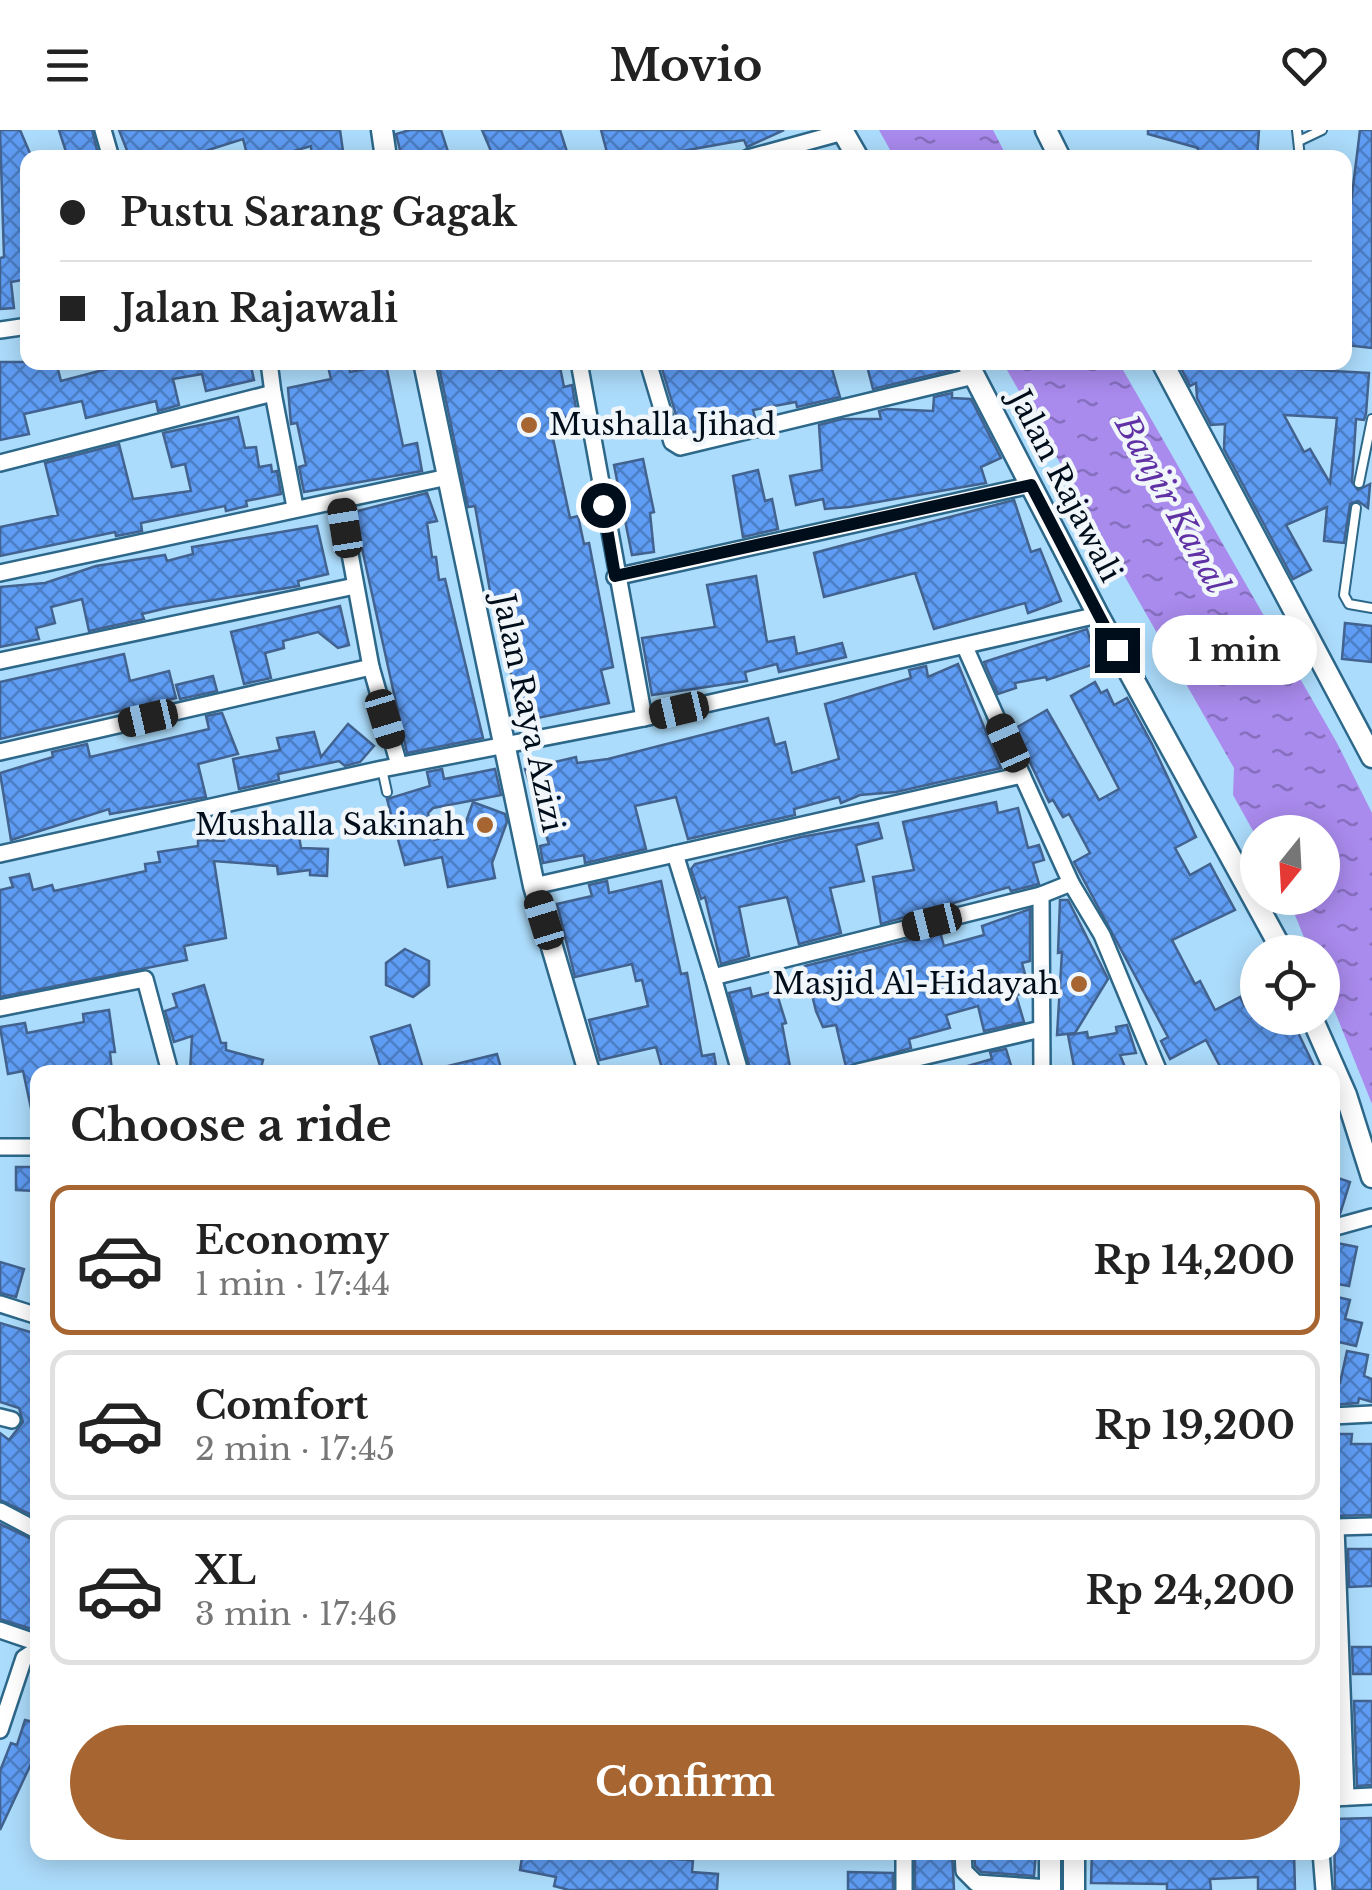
<!DOCTYPE html>
<html lang="en">
<head>
<meta charset="utf-8">
<style>
  body { margin:0; font-family:"Libre Baskerville",serif; background:#f6f6f6; color:#222; height:100vh; display:flex; flex-direction:column; font-size:38px; white-space:nowrap }
  * { box-sizing:border-box; margin:0 }
  p { font-size:32px; color:#767676 }
  .icon { flex:none; width:55px; height:55px; fill:none; stroke:currentColor; stroke-width:2; stroke-linecap:round; stroke-linejoin:round }
  .map { position:relative; flex:1; overflow:hidden }
  .panel { position:absolute; left:30px; top:935px; width:1310px; height:795px; display:flex; flex-direction:column; background:#fff; border-radius:20px; box-shadow:0 5px 25px #0003 }
  .panel>* { flex:none }
  .hud { position:absolute; left:20px; top:20px; width:1332px; height:220px; border-radius:20px; box-shadow:0 5px 25px #0003; display:grid; align-content:center; height:220px; padding:0 40px; background:#fff }
  .needle { width:65px; rotate:198deg }
  .fabs { position:absolute; left:1240px; top:685px; display:grid; gap:20px }
  .fabs a { display:grid; place-items:center; width:100px; height:100px; border-radius:50%; background:#fff; box-shadow:0 5px 25px #0003; font-size:50px }
  .end { position:absolute; width:45px; height:45px; margin:-22px; border:12px solid #000d1a; background:#fff; box-shadow:0 0 0 5px #fff }
  .from { border-radius:50% }
  .bubble { position:absolute; height:70px; border-radius:35px; background:#fff; box-shadow:0 5px 25px #0003; font-size:32px; font-weight:700; line-height:70px; text-align:center }
  .car { position:absolute; width:30px; height:60px; margin:-30px -15px; border-radius:12px; box-shadow:0 0 8px 2px #0007; background:linear-gradient(#222 24%,#8ab4d8 0 40%,#222 0 76%,#8ab4d8 0 86%,#222 0) }
  .hud b { display:flex; align-items:center; gap:35px; height:95px; font-size:38px }
  .hud b+b { border-top:2px solid #e0e0e0 }
  .hud i { width:25px; height:25px; background:#222 }
  ul { padding:0; list-style:none }
  li { display:flex; align-items:center; gap:30px; height:150px; margin:0 20px 15px; padding:0 20px; border:5px solid #e0e0e0; border-radius:20px }
  li div { flex:1 }
  li b { display:block; font-size:38px }
  li em { font-style:normal; font-weight:700 }
  li.current { border-color:#a76631 }
  li>.icon { width:90px; height:90px; stroke-width:1.5 }
  h2 { padding:0 40px; font-size:45px; line-height:120px }
  .action { display:flex; gap:20px; margin-top:auto; padding:20px 40px }
  .action a { flex:1; height:115px; border-radius:60px; background:#a76631; color:#fff; font-size:40px; font-weight:700; line-height:115px; text-align:center }
  header { display:flex; justify-content:space-between; align-items:center; height:130px; padding:0 40px; background:#fff; font-size:45px; font-weight:700 }
  .map>svg:first-child { display:block }
  .water { fill:url(#water-ripples) }
  .building { fill:url(#building-cross-hatch); stroke:#42628f; stroke-width:2.5; fill-rule:evenodd }
  .lines { fill:none; stroke-linecap:round; stroke-linejoin:round }
  .service-casing { stroke:#2d688a; stroke-width:12 }
  .minor-casing { stroke:#2d688a; stroke-width:20 }
  .tertiary-casing { stroke:#2d688a; stroke-width:25 }
  .service { stroke:#fff; stroke-width:8 }
  .minor { stroke:#fff; stroke-width:15 }
  .tertiary { stroke:#fff; stroke-width:20 }
  .route { stroke:#000d1a; stroke-width:12 }
  .poi-dot { fill:#a76631; stroke:#f0f6fa; stroke-width:4 }
  .labels { text-anchor:middle; stroke-width:9; stroke-linejoin:round; paint-order:stroke }
  .poi-label { font-size:30px; fill:#000d1a; stroke:#f0f6fa; text-anchor:end }
  .street-label { font-size:30px; fill:#000d1a; stroke:#f0f6fa }
  .water-label { font-size:32px; font-style:italic; fill:#6031a4; stroke:#f0f6fa }
</style>
</head>
<body>
<header><svg class="icon" aria-label="menu" viewBox="0 0 24 24"><path d="M4 6h16M4 12h16M4 18h16"/></svg>Movio<svg class="icon" aria-label="heart" viewBox="0 0 24 24"><path d="M12 20l-8-8c-3-5 5-10 8-4 3-6 11-1 8 4z"/></svg></header>
<div class="map">
<svg width="1372" height="1760" viewBox="0 0 1372 1760">
  <defs>
    <pattern id="water-ripples" width="26" height="14" patternUnits="userSpaceOnUse" patternTransform="scale(2.5)"><rect width="26" height="14" fill="#a98aed"/><path d="M2 4q2-2 4 0t4 0M15 11q2-2 4 0t4 0" fill="none" stroke="#876fbf"/></pattern>
    <pattern id="building-cross-hatch" width="8" height="8" patternUnits="userSpaceOnUse" patternTransform="scale(2.5)"><rect width="8" height="8" fill="#5f9cf3"/><path d="M0 0l8 8M0 8l8-8" fill="none" stroke="#4c7ec4"/></pattern>
  </defs>
  <rect width="100%" height="100%" fill="#acdcfb"/>
  <g class="water">
    <path d="M879,0H993L1007,27H894Z"/>
    <path d="M1003,233H1119L1337,613L1372,683V974L1323,852L1322,822H1310L1288,768H1322V702H1258L1257,708L1233,665L1234,638Z"/>
  </g>
  <g class="building">
    <path d="M0,0H20L32,28H28V149L11,152L14,178L0,179V128L4,127Z"/>
    <path d="M59,0H92L99,28H68Z"/>
    <path d="M119,0H340L344,28H312L311,16L269,28H248L243,9L183,28H130Z"/>
    <path d="M410,0H441L450,28H402L396,4Z"/>
    <path d="M482,0H560L569,28H494Z"/>
    <path d="M601,0H784L747,17L744,10L671,23V28H628L626,21L608,26Z"/>
    <path d="M1148,0H1259L1257,28H1197L1198,18L1148,4Z"/>
    <path d="M1360,0H1372V218L1345,215V121Z"/>
    <path d="M0,232H56L61,251L134,232H250L254,250L206,261L202,244L173,249L179,275L158,281L156,271L86,288L82,271L24,284L29,304L0,310Z"/>
    <path d="M327,232H348L350,242L386,235L403,316L417,313L422,341L304,362L299,337L306,335L297,293L291,294L288,258L331,249Z"/>
    <path d="M438,232H497L499,240L524,232H559L564,257L572,255L577,284L558,290L551,299L570,388L578,386L584,414L589,413L613,537L601,540L609,573L523,591L490,461L475,376L468,377Z"/>
    <path d="M660,232H830L840,267L797,277L796,272L753,280L755,287L682,305Z"/>
    <path d="M866,232H952V240L873,259Z"/>
    <path d="M1178,232H1260V237L1369,243L1366,284L1364,290L1356,289L1352,352L1358,360L1370,354L1368,378L1358,371L1350,374L1344,413L1324,411L1327,377L1286,395L1311,440L1293,449L1224,319L1225,294L1211,295L1197,268L1196,253L1190,256ZM1284,285L1337,288L1330,353L1310,319L1304,322Z"/>
    <path d="M952,263V268L971,269L1001,328L981,337L986,353L849,377L825,379L823,369L796,375L790,346L822,340L819,295L842,289H881L879,281L887,279L933,281L934,267Z"/>
    <path d="M238,287L245,318L256,317L259,337L271,335L272,342L277,341L281,364L246,371L247,376L226,381L225,376L141,393L142,401L116,406L115,402L0,426V397L58,385L45,333L119,314L133,369L191,361L185,334L172,337L163,303Z"/>
    <path d="M643,329L654,382L650,383L654,422L632,425L614,335Z"/>
    <path d="M758,340L765,371L772,369L778,399L743,407L733,346Z"/>
    <path d="M427,363L437,391L427,393L432,427H436L439,450L445,449L483,608L407,623L354,382Z"/>
    <path d="M1014,370L1031,422L1040,419L1061,471L1028,483L1025,473L934,499L915,443L824,467L814,423Z"/>
    <path d="M317,396L328,444L298,451L299,456L171,477L142,484L144,489L89,501L82,469L51,477L55,493L36,498L39,509L0,517V457L45,453L96,436L165,425L167,431L193,424L192,417Z"/>
    <path d="M756,446L767,512L794,507L797,524L842,513L846,527L779,542L777,534L745,542L747,551L652,565L642,508L715,497L707,455Z"/>
    <path d="M340,476L349,515L338,518L318,502L283,511L284,518L265,523L271,548L244,554L231,502Z"/>
    <path d="M1345,493L1372,496V532L1342,529Z"/>
    <path d="M1087,499L1097,533L1047,550L1046,547L1015,553L1016,558L998,564L984,532Z"/>
    <path d="M124,524L130,551L169,541L176,568L0,609V552Z"/>
    <path d="M958,534L1001,638L896,662L860,665L841,673L839,667L794,679L795,685L688,709L676,667L635,676L646,719L585,733L584,725L543,733L540,716L549,714L525,639L576,627L577,633L608,629L768,588L775,615L785,612L792,643L839,629L825,574L911,548L909,540L926,536L928,547Z"/>
    <path d="M213,546L217,561L180,569L176,555Z"/>
    <path d="M1095,552L1101,563L1107,560L1114,575L1127,568L1152,614L1196,707L1175,718L1190,745L1210,734L1235,780L1172,810L1195,854L1200,851L1215,880L1240,867L1244,875L1258,868V888H1291L1314,936L1301,942H1223L1206,910L1170,929L1161,911L1168,907L1074,732L1090,723L1069,684L1063,687L1053,670L1049,672L1014,599L1047,580L1099,670L1119,659L1071,566Z"/>
    <path d="M222,583L238,624L198,634L206,667L110,684L109,679L11,710L0,643L53,627L52,622L87,614L90,627L209,599L206,586Z"/>
    <path d="M348,594L374,616L360,632L345,636L339,631L278,644L279,650L239,659L233,629L280,620L277,608L314,602L321,627Z"/>
    <path d="M442,639L444,649L495,639L501,665L433,678L428,683L434,710L462,703L473,672L505,684L507,692L492,733L495,748L448,757L442,727L405,735L387,669L430,656L427,642Z"/>
    <path d="M996,672L998,683L1018,678L1028,718L1039,715L1044,730L1033,733L1039,754L1011,761L1009,757L881,794L873,747L914,740L903,692Z"/>
    <path d="M296,689L301,718L328,719L327,746L310,745V740L278,744L277,736L214,731L226,808L184,816L187,830L0,867V760L13,757L10,748L29,744L33,760L52,755L54,761L146,741L145,734L160,732L158,722L198,716V710L224,711V704L272,707L270,693Z"/>
    <path d="M878,693L882,708L856,715L864,751L830,758L841,803L799,814L787,767L739,777L749,826L721,834L705,767L701,769L691,739L695,734L801,707Z"/>
    <path d="M607,751L609,763L661,751L681,844L687,843L702,926L714,924L717,942H663L656,917L600,930L589,890L648,876L642,850L636,851L632,834L575,847L557,774L592,766L589,755Z"/>
    <path d="M1060,770H1068L1108,849L1075,903L1057,905L1062,822L1058,823Z"/>
    <path d="M1030,779V831L1022,833L1030,862L1016,865L1024,892L984,901L978,876L946,885L950,898L909,909L911,918L846,937L836,895L823,897L816,881L805,836L940,802L944,816L984,805L982,796Z"/>
    <path d="M405,819L429,831V855L413,867L386,855V833Z"/>
    <path d="M204,855L221,913H226V920L263,930L260,942H190L192,906L174,912L165,881L177,877L173,864Z"/>
    <path d="M750,858L752,867L776,861L786,893L782,894L791,942H751L729,863Z"/>
    <path d="M109,880L115,922H110L112,942H38V977L31,978L23,941L8,944L0,897L25,893L27,903L84,892L83,884Z"/>
    <path d="M410,895L424,942H382L371,907Z"/>
    <path d="M1127,895L1136,923L1120,925L1127,942H1075L1068,905L1087,902L1088,908L1117,903L1116,897Z"/>
    <path d="M1006,919L1013,942H961V938L992,929L990,922Z"/>
    <path d="M497,924L502,942H444V937Z"/>
    <path d="M16,1037H36L35,1061L16,1060Z"/>
    <path d="M1332,1046L1350,1052L1340,1084L1332,1086Z"/>
    <path d="M1332,1112L1357,1117L1349,1156L1332,1153Z"/>
    <path d="M0,1132L24,1139L16,1167L0,1163Z"/>
    <path d="M1337,1167L1350,1170L1345,1189L1362,1193L1356,1216L1339,1212L1337,1219H1332Z"/>
    <path d="M0,1193L37,1204L33,1216L38,1217V1388L0,1370V1303L9,1310L23,1292L19,1278L0,1272Z"/>
    <path d="M1347,1221L1368,1225L1364,1246L1372,1249V1272L1359,1268L1358,1273L1332,1275L1335,1252L1340,1253Z"/>
    <path d="M1332,1304H1352L1351,1314H1372V1385L1332,1386Z"/>
    <path d="M0,1394L38,1412V1501L0,1489Z"/>
    <path d="M1348,1419H1372V1456L1349,1457Z"/>
    <path d="M1352,1517H1372V1544H1353Z"/>
    <path d="M1354,1571H1372V1655L1357,1656Z"/>
    <path d="M25,1590L38,1593V1619L0,1700V1641L11,1613L17,1615Z"/>
    <path d="M1372,1688V1760H1335L1334,1689Z"/>
    <path d="M523,1722L693,1730L692,1742L718,1744L717,1760H569L554,1756L556,1747L520,1740Z"/>
    <path d="M915,1722H952L954,1760H915Z"/>
    <path d="M974,1722H1036L1034,1746L981,1742L975,1736Z"/>
    <path d="M1092,1722H1294L1295,1760H1258V1747L1210,1749L1211,1760H1167V1754L1091,1753Z"/>
    <path d="M848,1742L893,1743V1760H848Z"/>
  </g>
  <g class="lines">
    <defs>
      <g id="service">
        <path d="M1297,0L1300,28"/>
        <path d="M1299,11L1322,0"/>
        <path d="M1359,353L1372,289"/>
        <path d="M1356,378L1344,465L1349,474L1372,478"/>
        <path d="M382,639L387,662"/>
      </g>
      <g id="minor">
        <path d="M103,0L111,28"/>
        <path d="M748,28L843,2"/>
        <path d="M0,200L28,196"/>
        <path d="M648,232L672,312L680,317L974,246"/>
        <path d="M273,263L295,377"/>
        <path d="M0,333L273,263L269,232"/>
        <path d="M0,443L340,370"/>
        <path d="M615,447L1031,355"/>
        <path d="M0,531L355,456"/>
        <path d="M644,588L1098,485"/>
        <path d="M0,622L371,537"/>
        <path d="M399,635L371,537L340,370L448,347"/>
        <path d="M0,724L382,639L644,588L579,232"/>
        <path d="M675,724L713,847L1041,765L1071,753L1022,645"/>
        <path d="M1071,753L1102,805L1159,942"/>
        <path d="M534,756L1022,645L965,517"/>
        <path d="M1041,765L1042,942"/>
        <path d="M713,847L740,942"/>
        <path d="M0,878L145,849L170,942"/>
        <path d="M858,942L1041,899"/>
        <path d="M0,1017H38"/>
        <path d="M1332,1098L1372,1087"/>
        <path d="M0,1174L38,1186"/>
        <path d="M1332,1286L1372,1284"/>
        <path d="M0,1287L12,1290"/>
        <path d="M0,1381L38,1401"/>
        <path d="M1336,1397L1372,1396"/>
        <path d="M1332,1398L1336,1397L1346,1667"/>
        <path d="M0,1500L38,1513"/>
        <path d="M0,1600L24,1528L38,1519"/>
        <path d="M1332,1668L1372,1666"/>
        <path d="M904,1722V1760"/>
        <path d="M963,1722L964,1741L976,1753L1050,1758"/>
        <path d="M1321,1722L1324,1760"/>
      </g>
      <g id="tertiary">
        <path d="M382,0L386,28"/>
        <path d="M842,0L858,28"/>
        <path d="M1046,0L1060,28"/>
        <path d="M424,232L534,756L589,942"/>
        <path d="M967,232L1098,485L1283,822"/>
        <path d="M1162,232L1372,627"/>
        <path d="M1312,888L1346,965L1372,1047"/>
        <path d="M1074,1722V1760"/>
        <path d="M1050,1760V1722"/>
      </g>
    </defs>
    <use href="#service" class="service-casing"/>
    <use href="#minor" class="minor-casing"/>
    <use href="#tertiary" class="tertiary-casing"/>
    <use href="#service" class="service"/>
    <use href="#minor" class="minor"/>
    <use href="#tertiary" class="tertiary"/>
  </g>
  <g class="lines">
    <path class="route" d="M603,375L615,446L1031,355L1117,520"/>
  </g>
  <g class="poi-dot">
    <circle cx="529" cy="295" r="10"/>
    <circle cx="485" cy="695" r="10"/>
    <circle cx="1079" cy="854" r="10"/>
  </g>
  <g class="labels">
    <g class="poi-label">
      <text x="549" y="305" text-anchor="start">Mushalla Jihad</text>
      <text x="465" y="705">Mushalla Sakinah</text>
      <text x="1059" y="864">Masjid Al-Hidayah</text>
    </g>
    <g class="street-label">
      <text transform="translate(1065 356) rotate(63)" y="10">Jalan Rajawali</text>
      <text transform="translate(528 583) rotate(78)" y="10">Jalan Raya Azizi</text>
    </g>
    <g class="water-label">
      <text transform="translate(1172 374) rotate(61)" y="11">Banjir Kanal</text>
    </g>
  </g>
</svg>
<div class="fabs">
<a><svg class="needle" viewBox="-14 -14 28 28"><path d="M0-13l5 13h-10z" fill="#e53935"/><path d="M0 13l5-13h-10z" fill="#767676"/></svg></a>
<a><svg class="icon" aria-label="locate" viewBox="0 0 24 24"><circle cx="12" cy="12" r="6"/><path d="M12 2v4M12 18v4M2 12h4M18 12h4"/></svg></a>
</div>
<i class="end from" style="left:603px;top:375px"></i>
<i class="end" style="left:1117px;top:520px"></i>
<div class="bubble" style="left:1152px;top:485px;width:165px">1 min</div>
<i class="car" style="left:345px;top:398px;rotate:351deg"></i>
<i class="car" style="left:679px;top:580px;rotate:257deg"></i>
<i class="car" style="left:148px;top:588px;rotate:257deg"></i>
<i class="car" style="left:385px;top:589px;rotate:163deg"></i>
<i class="car" style="left:1008px;top:613px;rotate:336deg"></i>
<i class="car" style="left:544px;top:790px;rotate:343deg"></i>
<i class="car" style="left:932px;top:792px;rotate:256deg"></i>
<div class="hud">
<b><i class="from"></i>Pustu Sarang Gagak</b>
<b><i></i>Jalan Rajawali</b>
</div>
<section class="panel">
<h2>Choose a ride</h2>
<ul>
<li class="current"><svg class="icon" aria-label="car" viewBox="0 0 24 24"><path d="M5 17H2v-5l4-1 3-4h7l3 4 3 1v5h-3M9 17h6M6 11h13"/><circle cx="7" cy="17" r="2"/><circle cx="17" cy="17" r="2"/></svg><div><b>Economy</b><p>1 min · 17:44</p></div><em>Rp 14,200</em></li>
<li><svg class="icon" aria-label="car" viewBox="0 0 24 24"><path d="M5 17H2v-5l4-1 3-4h7l3 4 3 1v5h-3M9 17h6M6 11h13"/><circle cx="7" cy="17" r="2"/><circle cx="17" cy="17" r="2"/></svg><div><b>Comfort</b><p>2 min · 17:45</p></div><em>Rp 19,200</em></li>
<li><svg class="icon" aria-label="car" viewBox="0 0 24 24"><path d="M5 17H2v-5l4-1 3-4h7l3 4 3 1v5h-3M9 17h6M6 11h13"/><circle cx="7" cy="17" r="2"/><circle cx="17" cy="17" r="2"/></svg><div><b>XL</b><p>3 min · 17:46</p></div><em>Rp 24,200</em></li>
</ul>
<div class="action"><a>Confirm</a></div>
</section>
</div>
</body>
</html>
